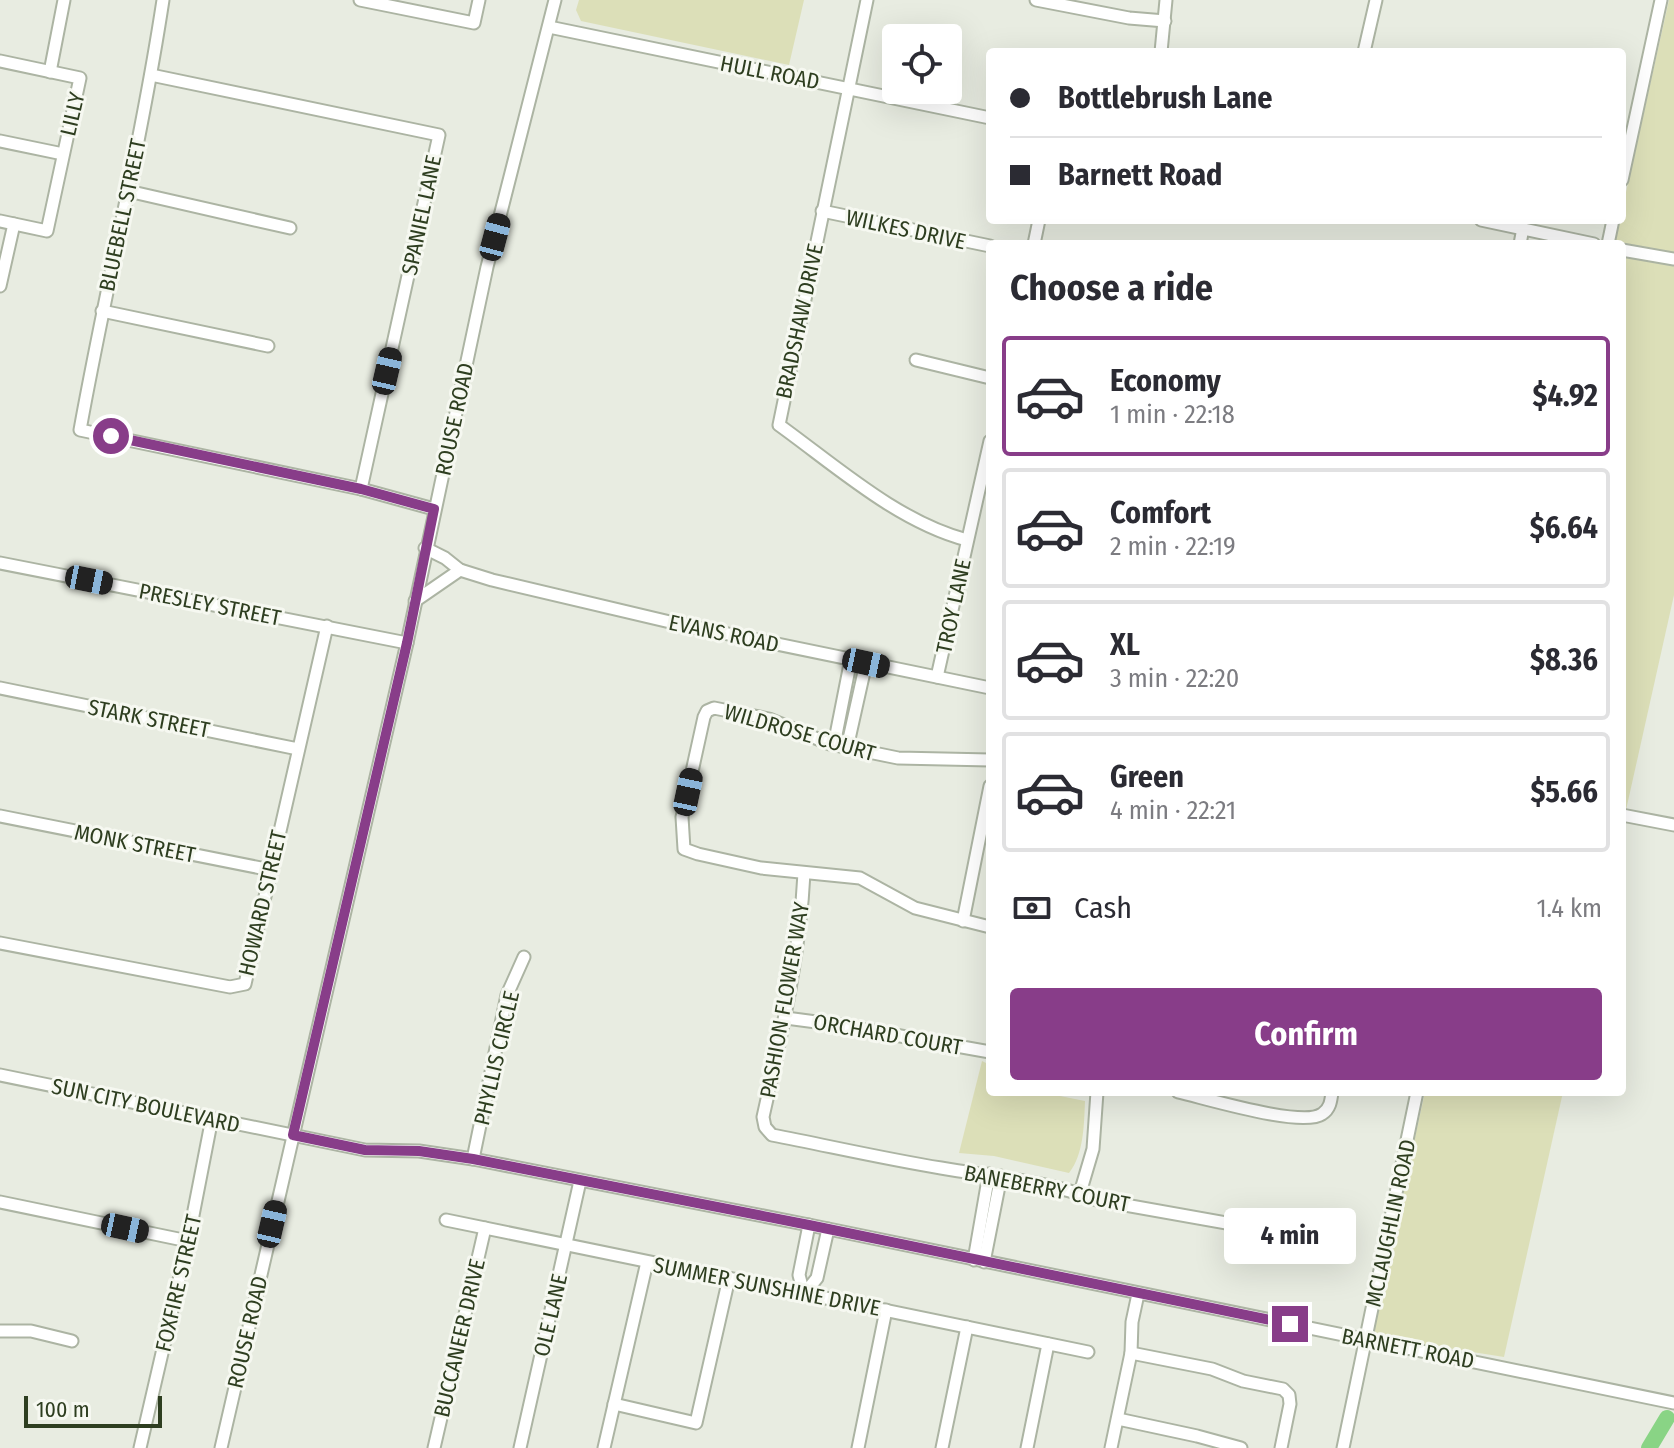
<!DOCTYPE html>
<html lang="en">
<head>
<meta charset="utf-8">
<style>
  body { margin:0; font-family:"Fira Sans Condensed",sans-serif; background:#f7f7f7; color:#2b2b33; height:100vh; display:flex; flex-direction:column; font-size:30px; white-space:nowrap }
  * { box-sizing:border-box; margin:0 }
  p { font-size:26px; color:#7c7c81 }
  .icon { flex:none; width:44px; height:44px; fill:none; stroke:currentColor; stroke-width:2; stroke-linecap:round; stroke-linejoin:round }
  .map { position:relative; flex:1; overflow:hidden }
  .drawer { position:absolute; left:986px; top:240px; width:640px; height:856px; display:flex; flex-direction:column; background:#fff; border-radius:8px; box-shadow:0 8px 32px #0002 }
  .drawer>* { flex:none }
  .hud { position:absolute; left:986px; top:48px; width:640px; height:176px; border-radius:8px; box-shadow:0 8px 32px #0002; display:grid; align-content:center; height:176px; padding:0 24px; background:#fff }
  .tools { position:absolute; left:882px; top:24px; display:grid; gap:16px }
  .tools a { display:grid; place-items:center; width:80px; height:80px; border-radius:8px; background:#fff; box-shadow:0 8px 32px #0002; font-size:40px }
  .scale { position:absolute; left:24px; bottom:20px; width:138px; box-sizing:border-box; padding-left:8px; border:4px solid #2e3e20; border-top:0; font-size:22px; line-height:28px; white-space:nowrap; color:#2e3e20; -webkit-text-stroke:6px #f6f8f1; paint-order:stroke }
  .end { position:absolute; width:36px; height:36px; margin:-18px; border:10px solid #883d89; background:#fff; box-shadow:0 0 0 4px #fff }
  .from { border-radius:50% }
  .bubble { position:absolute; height:56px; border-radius:8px; background:#fff; box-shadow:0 8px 32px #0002; font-size:26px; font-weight:700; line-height:56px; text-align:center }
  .car { position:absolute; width:24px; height:48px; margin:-24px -12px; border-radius:10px; box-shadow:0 0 6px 2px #0007; background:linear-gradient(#222 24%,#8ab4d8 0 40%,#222 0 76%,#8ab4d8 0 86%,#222 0) }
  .hud b { display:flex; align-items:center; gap:28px; height:76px; font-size:30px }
  .hud b+b { border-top:2px solid #e1e1e2 }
  .hud i { width:20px; height:20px; background:#2b2b33 }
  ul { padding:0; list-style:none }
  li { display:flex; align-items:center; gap:24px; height:120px; margin:0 16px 12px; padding:0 8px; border:4px solid #e1e1e2; border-radius:8px }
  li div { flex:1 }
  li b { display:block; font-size:30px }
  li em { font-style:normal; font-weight:700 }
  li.active { border-color:#883d89 }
  li>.icon { width:72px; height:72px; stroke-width:1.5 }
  h2 { padding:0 24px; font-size:36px; line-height:96px }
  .pay { display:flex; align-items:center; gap:20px; height:88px; padding:0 24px; font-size:30px }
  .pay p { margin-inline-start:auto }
  .button { display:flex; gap:16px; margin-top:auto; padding:16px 24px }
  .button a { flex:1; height:92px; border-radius:8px; background:#883d89; color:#fff; font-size:32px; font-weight:700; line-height:92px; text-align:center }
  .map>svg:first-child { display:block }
  .green { fill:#dcdfb8 }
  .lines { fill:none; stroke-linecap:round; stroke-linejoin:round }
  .river { stroke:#89d485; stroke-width:16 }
  .minor-casing { stroke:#acb4a3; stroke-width:15 }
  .minor { stroke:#fff; stroke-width:11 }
  .route { stroke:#883d89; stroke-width:10 }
  .labels { text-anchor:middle; stroke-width:6; stroke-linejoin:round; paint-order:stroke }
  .street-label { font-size:22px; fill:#2e3e20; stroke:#f6f8f1 }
</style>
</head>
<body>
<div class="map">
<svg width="1674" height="1448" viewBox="0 0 1674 1448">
  <rect width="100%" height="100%" fill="#e8ece1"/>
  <g class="green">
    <path d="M579,0H804L789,65L581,21L576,10Z"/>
    <path d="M1669,0H1674V595L1622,828V244H1614L1620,220H1622V210Z"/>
    <path d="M982,1061L990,1065V1092H1040L1085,1101C1084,1124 1084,1154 1069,1173L994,1156L959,1153Z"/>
    <path d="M1425,1092H1563L1504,1357L1371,1336Z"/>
  </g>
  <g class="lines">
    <path class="river" d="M1649,1448L1667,1418"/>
    <defs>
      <g id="minor">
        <path d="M163,0C141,144 106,286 80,430L361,489L434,509"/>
        <path d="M360,0L474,23L479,0"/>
        <path d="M867,0L779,425C836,466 898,522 967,540"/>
        <path d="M1036,0L1129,18L1165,21"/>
        <path d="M549,27L990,118"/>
        <path d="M1161,52L1166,0"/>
        <path d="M1364,52L1376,0"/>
        <path d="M0,61L80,78L47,231L0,221"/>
        <path d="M50,72L64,0"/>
        <path d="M151,75L439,135L361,489"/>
        <path d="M0,141L63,154"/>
        <path d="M1622,180L1661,0"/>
        <path d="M128,191L290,228"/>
        <path d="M822,211L990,246"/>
        <path d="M1481,220L1594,244"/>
        <path d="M1034,244L1039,220"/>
        <path d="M1520,244L1523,228"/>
        <path d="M1608,244L1613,220"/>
        <path d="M1622,250L1674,259"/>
        <path d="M0,286L14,224"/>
        <path d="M102,311L268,346"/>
        <path d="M916,360L990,378"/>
        <path d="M425,548L445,558L460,570L492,580L670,622L990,688"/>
        <path d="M0,563L407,643"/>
        <path d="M415,601L460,570"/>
        <path d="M937,677L990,441"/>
        <path d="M0,688L298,749"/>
        <path d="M834,745L851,659"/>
        <path d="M847,748L866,663"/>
        <path d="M990,760L898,758L830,744L769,719L714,708L707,711L704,717L682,817L684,849L698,854L761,868L860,878L915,908L990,927"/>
        <path d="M1622,815L1674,825"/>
        <path d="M0,816L271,870"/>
        <path d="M804,873C800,956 781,1036 763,1117L765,1127L772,1135C829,1146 885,1159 941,1168C993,1177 1047,1181 1097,1200L1333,1242"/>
        <path d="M963,921L990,786"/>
        <path d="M0,943L230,987L245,984L327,626"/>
        <path d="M786,1018L839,1025L990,1052"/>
        <path d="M0,1075L365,1150L419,1151L473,1159L809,1225L1674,1403"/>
        <path d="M1178,1092C1205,1098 1302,1128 1322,1114C1330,1109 1331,1101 1332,1092"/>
        <path d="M473,1159L507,995L524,957"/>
        <path d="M1080,1193L1093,1149L1097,1092"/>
        <path d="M0,1202L188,1241"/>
        <path d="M446,1220L1088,1352"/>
        <path d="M974,1260L989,1174"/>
        <path d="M984,1262L1001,1176"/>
        <path d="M804,1294L799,1275L809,1225"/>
        <path d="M804,1294L817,1278L828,1229"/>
        <path d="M0,1331H31L72,1341"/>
        <path d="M1131,1353L1212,1369L1243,1381L1283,1389L1289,1395L1290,1404L1281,1448"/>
        <path d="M614,1404L696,1423L729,1278"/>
        <path d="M1118,1419L1197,1436L1241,1448"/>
        <path d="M140,1448L188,1241L212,1118"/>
        <path d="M221,1448L407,643L487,267L555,0"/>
        <path d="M434,1448L485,1228"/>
        <path d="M520,1448L580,1181"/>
        <path d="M604,1448L647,1262"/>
        <path d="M858,1448L886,1310"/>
        <path d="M942,1448L967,1327"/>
        <path d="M1027,1448L1048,1344"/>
        <path d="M1111,1448L1131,1353L1132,1322L1138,1294"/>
        <path d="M1343,1448L1417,1092"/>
      </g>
    </defs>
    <use href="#minor" class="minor-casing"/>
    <use href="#minor" class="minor"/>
  </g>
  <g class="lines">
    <path class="route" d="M111,436L361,489L434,509L407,643L293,1135L365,1150L419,1151L473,1159L809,1225L1290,1324"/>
  </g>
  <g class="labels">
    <g class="street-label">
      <text transform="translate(770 72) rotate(11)" y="8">HULL ROAD</text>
      <text transform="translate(72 114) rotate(-77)" y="8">LILLY</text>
      <text transform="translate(122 215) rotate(-78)" y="8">BLUEBELL STREET</text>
      <text transform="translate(421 215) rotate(-78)" y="8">SPANIEL LANE</text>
      <text transform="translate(906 229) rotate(12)" y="8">WILKES DRIVE</text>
      <text transform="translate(799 321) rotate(-78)" y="8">BRADSHAW DRIVE</text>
      <text transform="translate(454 419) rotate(-78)" y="8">ROUSE ROAD</text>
      <text transform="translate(210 604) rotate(11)" y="8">PRESLEY STREET</text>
      <text transform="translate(953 606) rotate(-78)" y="8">TROY LANE</text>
      <text transform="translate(724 633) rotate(12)" y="8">EVANS ROAD</text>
      <text transform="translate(149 718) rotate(11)" y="8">STARK STREET</text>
      <text transform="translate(800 732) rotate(16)" y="8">WILDROSE COURT</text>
      <text transform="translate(135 843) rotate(11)" y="8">MONK STREET</text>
      <text transform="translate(262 903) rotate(-77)" y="8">HOWARD STREET</text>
      <text transform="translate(784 1000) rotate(-80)" y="8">PASHION FLOWER WAY</text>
      <text transform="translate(888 1034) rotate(10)" y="8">ORCHARD COURT</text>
      <text transform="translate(496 1058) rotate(-77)" y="8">PHYLLIS CIRCLE</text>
      <text transform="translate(146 1105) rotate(12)" y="8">SUN CITY BOULEVARD</text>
      <text transform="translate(1047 1188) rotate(11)" y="8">BANEBERRY COURT</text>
      <text transform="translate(1390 1223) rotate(-78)" y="8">MCLAUGHLIN ROAD</text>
      <text transform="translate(178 1283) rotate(-77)" y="8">FOXFIRE STREET</text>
      <text transform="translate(767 1286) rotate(11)" y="8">SUMMER SUNSHINE DRIVE</text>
      <text transform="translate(550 1315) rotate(-77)" y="8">OLE LANE</text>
      <text transform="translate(247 1332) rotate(-77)" y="8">ROUSE ROAD</text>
      <text transform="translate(459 1338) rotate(-77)" y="8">BUCCANEER DRIVE</text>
      <text transform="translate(1408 1348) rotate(11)" y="8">BARNETT ROAD</text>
    </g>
  </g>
</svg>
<div class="tools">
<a><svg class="icon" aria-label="locate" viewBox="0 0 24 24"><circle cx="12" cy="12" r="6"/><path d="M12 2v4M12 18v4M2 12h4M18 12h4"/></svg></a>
</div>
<div class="scale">100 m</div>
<i class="end from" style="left:111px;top:436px"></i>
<i class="end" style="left:1290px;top:1324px"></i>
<div class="bubble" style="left:1224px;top:1208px;width:132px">4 min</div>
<i class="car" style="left:495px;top:237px;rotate:15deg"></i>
<i class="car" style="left:387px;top:371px;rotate:13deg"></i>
<i class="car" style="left:89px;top:580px;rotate:101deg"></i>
<i class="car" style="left:866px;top:663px;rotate:102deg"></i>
<i class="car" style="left:688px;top:792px;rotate:12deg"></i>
<i class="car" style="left:272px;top:1224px;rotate:13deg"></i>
<i class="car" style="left:125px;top:1228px;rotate:102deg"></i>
<div class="hud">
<b><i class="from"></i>Bottlebrush Lane</b>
<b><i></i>Barnett Road</b>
</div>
<section class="drawer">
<h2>Choose a ride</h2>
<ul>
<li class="active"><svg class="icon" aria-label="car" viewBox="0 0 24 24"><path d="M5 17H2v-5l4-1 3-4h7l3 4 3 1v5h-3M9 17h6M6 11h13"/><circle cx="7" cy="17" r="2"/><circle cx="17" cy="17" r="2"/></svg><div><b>Economy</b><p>1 min · 22:18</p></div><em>$4.92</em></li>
<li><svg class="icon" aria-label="car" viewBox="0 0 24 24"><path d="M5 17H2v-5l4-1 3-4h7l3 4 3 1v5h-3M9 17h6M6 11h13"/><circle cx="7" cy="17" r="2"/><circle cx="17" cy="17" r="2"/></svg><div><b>Comfort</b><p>2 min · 22:19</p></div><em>$6.64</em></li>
<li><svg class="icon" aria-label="car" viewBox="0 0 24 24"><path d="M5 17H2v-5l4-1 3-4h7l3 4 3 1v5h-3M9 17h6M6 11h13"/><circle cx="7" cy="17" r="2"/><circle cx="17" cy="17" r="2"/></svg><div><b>XL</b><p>3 min · 22:20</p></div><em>$8.36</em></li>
<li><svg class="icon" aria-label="car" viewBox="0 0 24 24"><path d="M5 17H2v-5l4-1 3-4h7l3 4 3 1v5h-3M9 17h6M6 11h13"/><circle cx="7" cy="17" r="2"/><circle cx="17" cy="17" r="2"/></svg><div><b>Green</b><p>4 min · 22:21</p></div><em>$5.66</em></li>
</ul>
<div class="pay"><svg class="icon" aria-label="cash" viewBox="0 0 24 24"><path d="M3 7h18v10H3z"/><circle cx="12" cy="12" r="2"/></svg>Cash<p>1.4 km</p></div>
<div class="button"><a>Confirm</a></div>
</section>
</div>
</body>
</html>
